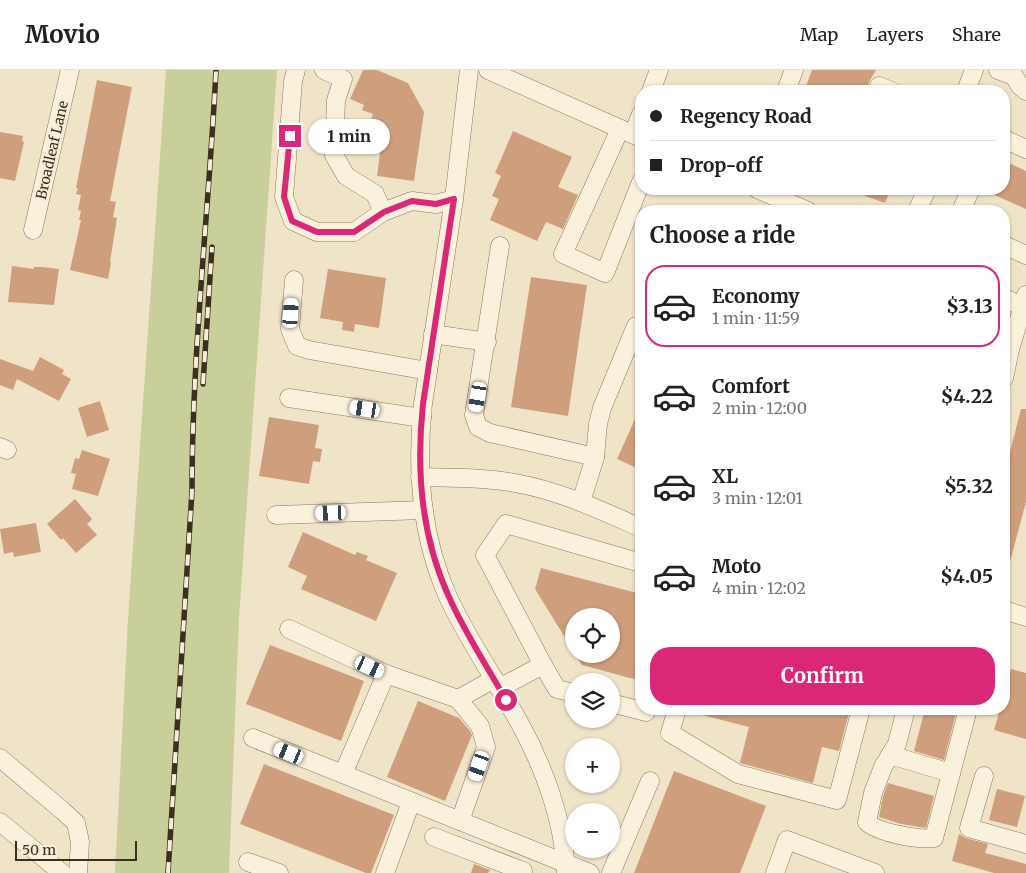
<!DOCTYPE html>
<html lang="en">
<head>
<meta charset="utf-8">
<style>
  body { margin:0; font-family:Merriweather,serif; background:#f2f2f2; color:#202124; height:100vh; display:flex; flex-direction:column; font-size:19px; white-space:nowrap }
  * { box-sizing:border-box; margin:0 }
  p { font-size:16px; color:#757577 }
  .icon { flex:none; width:28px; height:28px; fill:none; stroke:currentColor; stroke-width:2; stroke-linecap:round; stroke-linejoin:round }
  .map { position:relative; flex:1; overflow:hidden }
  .panel { position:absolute; left:635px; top:135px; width:375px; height:510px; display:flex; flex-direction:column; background:#fff; border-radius:20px; box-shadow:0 1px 4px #0004 }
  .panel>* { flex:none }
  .hud { position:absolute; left:635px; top:15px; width:375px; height:110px; border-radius:20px; box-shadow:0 1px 4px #0004; display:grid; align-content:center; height:110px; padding:0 15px; background:#fff }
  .buttons { position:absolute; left:565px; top:538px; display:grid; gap:10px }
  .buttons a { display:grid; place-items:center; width:55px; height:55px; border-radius:50%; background:#fff; box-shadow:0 1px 4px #0004; font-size:25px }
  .scale { position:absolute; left:15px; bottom:12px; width:122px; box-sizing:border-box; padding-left:5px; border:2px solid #3d2e20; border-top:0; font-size:14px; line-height:18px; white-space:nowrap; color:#3d2e20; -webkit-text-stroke:4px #f7eed8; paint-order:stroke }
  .end { position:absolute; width:22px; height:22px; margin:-11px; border:6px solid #db2777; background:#fff; box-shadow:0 0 0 2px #fff }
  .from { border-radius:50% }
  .bubble { position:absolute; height:35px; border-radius:18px; background:#fff; box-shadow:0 1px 4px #0004; font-size:16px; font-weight:700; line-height:35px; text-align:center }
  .car { position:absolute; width:15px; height:30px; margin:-15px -8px; border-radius:6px; box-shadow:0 0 4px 1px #0007; background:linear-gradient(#fff 24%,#345 0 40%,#fff 0 76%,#345 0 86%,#fff 0) }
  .hud b { display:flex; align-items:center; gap:18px; height:48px; font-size:19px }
  .hud b+b { border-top:1px solid #e0e0e0 }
  .hud i { width:12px; height:12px; background:#202124 }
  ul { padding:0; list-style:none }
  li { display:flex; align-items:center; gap:15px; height:82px; margin:0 10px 8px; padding:0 5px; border:2px solid transparent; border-radius:20px }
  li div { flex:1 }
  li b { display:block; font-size:19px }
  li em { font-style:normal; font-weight:700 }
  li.current { border-color:#db2777 }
  li>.icon { width:45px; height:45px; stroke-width:1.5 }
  h2 { padding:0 15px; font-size:22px; line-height:60px }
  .cta { display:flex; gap:10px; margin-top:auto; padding:10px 15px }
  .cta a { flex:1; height:58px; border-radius:20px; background:#db2777; color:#fff; font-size:20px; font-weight:700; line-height:58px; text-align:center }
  header { display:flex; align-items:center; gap:30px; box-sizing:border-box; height:70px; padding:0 25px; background:#fff; border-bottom:1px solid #e0e0e0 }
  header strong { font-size:24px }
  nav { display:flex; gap:28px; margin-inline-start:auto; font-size:18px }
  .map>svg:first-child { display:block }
  .green { fill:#c9cf9b }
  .building { fill:#cf9f7d }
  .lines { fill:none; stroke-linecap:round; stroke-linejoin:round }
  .minor-casing { stroke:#8d765c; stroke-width:19 }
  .minor { stroke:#faf1dc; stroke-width:18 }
  .rail-casing { stroke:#3d2e20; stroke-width:5.5 }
  .rail { stroke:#f7eed8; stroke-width:4; stroke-dasharray:11; stroke-linecap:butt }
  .route { stroke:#db2777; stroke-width:6 }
  .labels { text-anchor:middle; stroke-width:4.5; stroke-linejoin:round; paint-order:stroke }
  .street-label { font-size:14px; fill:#3d2e20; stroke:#f7eed8 }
</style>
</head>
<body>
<header>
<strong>Movio</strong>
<nav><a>Map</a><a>Layers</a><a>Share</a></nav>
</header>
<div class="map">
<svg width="1026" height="803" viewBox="0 0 1026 803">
  <rect width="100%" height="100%" fill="#f0e4c8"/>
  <path class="green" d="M166,0H277L239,548L229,803H115L128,549Z"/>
  <g class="building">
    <path d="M363,0H377L408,13L424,42L414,111L377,106L381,75H376L378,61L371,50L373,44L362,40L364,35L350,29Z"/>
    <path d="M812,0H876L869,12L868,21H821L806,16Z"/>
    <path d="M97,10L132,17L110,131L116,132L113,147L117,148L110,192L111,193L108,209L70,200L81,150H79L81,141L78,140L81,125L76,124L78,118H76Z"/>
    <path d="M513,61L572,87L558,117L578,125L563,159L546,152L537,171L490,150L499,129L492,126L501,106L495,103Z"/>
    <path d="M0,62L23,66L22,71L24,72L15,111L0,108Z"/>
    <path d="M1009,93L1026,101V139L981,119H1004V106Z"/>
    <path d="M851,119H891L885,133L851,121Z"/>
    <path d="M12,196L34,199V197H43L59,199L54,235L8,232Z"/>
    <path d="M328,199L386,208L379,258L355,254L354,262L342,260L343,252L320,248Z"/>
    <path d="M531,207L587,215L568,346L511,337Z"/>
    <path d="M40,287L64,300L62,304L71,309L59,331L17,309L13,320L0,315V289L33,301Z"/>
    <path d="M100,331L109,360L87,367L78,338Z"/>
    <path d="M641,336V400L617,389Z"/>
    <path d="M1021,339H1026V432L1008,499H1004V405Z"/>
    <path d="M269,347L319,355L315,378L322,379L320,392L313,391L309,414L259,406Z"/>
    <path d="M82,380L110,389L98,426L72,419L76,404L71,403L75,388L79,389Z"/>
    <path d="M75,429L92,449L87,454L97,465L76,483L63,468L61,470L47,454Z"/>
    <path d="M36,453L41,482L14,487L13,482L4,484L0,459Z"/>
    <path d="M303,462L355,485L357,482L368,486L366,490L397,503L376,551L301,519L307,506L288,497Z"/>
    <path d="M541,498L641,524V611L582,595L575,584H611V546H574V582L535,519Z"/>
    <path d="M270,575L364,611L341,671L246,634Z"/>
    <path d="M1011,599L1026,603V669L994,660L1000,639H1004V626Z"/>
    <path d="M418,631L459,648L470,661L472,665L445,731L387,707Z"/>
    <path d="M695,639H850L839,681L822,677L813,713L740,693L749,657L694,643Z"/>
    <path d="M925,639H941L956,643L944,690L914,681Z"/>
    <path d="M264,694L394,745L371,803H366L240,754Z"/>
    <path d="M674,701L766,736L740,803H634Z"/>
    <path d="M888,713L934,726L926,758L901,754L879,747L883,726Z"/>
    <path d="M997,719L1025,726L1017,757L989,750Z"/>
    <path d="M959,764L966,768L988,774L985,783L1026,794V803H994L952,791Z"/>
    <path d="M474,794L490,800L488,803H471Z"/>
  </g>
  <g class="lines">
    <defs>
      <g id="minor">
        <path d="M296,0L293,11L284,127L293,151L317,162H354L383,142L412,131L436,134L454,129"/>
        <path d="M324,0L343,9L336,30L334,85L346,106L375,124L383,142"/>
        <path d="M469,0L454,129L423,334C416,399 421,466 448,527C468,570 496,610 519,652C544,697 564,751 566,803"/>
        <path d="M488,0L641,68"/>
        <path d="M998,0L1014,6L1020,16L1026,21"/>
        <path d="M879,16L892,21"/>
        <path d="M651,21L659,0"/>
        <path d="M786,21L794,0"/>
        <path d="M966,21L974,0"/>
        <path d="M620,59L563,184L605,203L641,112"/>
        <path d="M633,64L641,44"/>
        <path d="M1004,69L1026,79"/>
        <path d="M757,119L808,141"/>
        <path d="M917,141L927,119"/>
        <path d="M961,141L971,119"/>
        <path d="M33,160L70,0"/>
        <path d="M1004,175L1026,185"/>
        <path d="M500,176L474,345L478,357L490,363L595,387"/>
        <path d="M294,210L290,259L297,276L309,280L428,301"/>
        <path d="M1004,228L1026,238"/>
        <path d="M433,264L487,272"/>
        <path d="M1004,308L1010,280L1026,225"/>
        <path d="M289,328L422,348"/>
        <path d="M0,377L7,380"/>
        <path d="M420,407C451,408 484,407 515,413C560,421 600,440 641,458"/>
        <path d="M581,432L595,387L598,354L602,338L636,256L641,258"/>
        <path d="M276,445L424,440"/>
        <path d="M1004,540L1026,547"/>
        <path d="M289,559L386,604"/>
        <path d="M499,618L543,595"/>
        <path d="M574,623L557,619L543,595L485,485L506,454L641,493"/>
        <path d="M458,629L480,656L486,677L460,751"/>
        <path d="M611,633L646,642L647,639"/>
        <path d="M677,639L670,663L738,704L837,730L861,639"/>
        <path d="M906,639L897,674L883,697L873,723L867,752C878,763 919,770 934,768L968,639"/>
        <path d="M253,668L590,803"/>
        <path d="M890,685L951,703"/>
        <path d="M0,688L63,741L76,753L80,772L78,803"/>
        <path d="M343,704L386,604L458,629L494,609"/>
        <path d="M984,706L969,758L1026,774"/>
        <path d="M0,752L62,803"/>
        <path d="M434,767L523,801"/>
        <path d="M248,792L279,803"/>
        <path d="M385,803L411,732"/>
        <path d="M611,803L650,711"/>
        <path d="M775,803L787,770L875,803"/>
      </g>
    </defs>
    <use href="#minor" class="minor-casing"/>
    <use href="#minor" class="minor"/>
    <defs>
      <g id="rail">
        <path d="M203,314L212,177"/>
        <path d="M168,803L192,421C192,281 209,140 216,0"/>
      </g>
    </defs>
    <use href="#rail" class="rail-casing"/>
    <use href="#rail" class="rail"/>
  </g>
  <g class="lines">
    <path class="route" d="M290,66L284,127L292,151L317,162H354L384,142L412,131L436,134L454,129L423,334C416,399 421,466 449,527C465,563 487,596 506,630"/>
  </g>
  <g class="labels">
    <g class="street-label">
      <text transform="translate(52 80) rotate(-77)" y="5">Broadleaf Lane</text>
    </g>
  </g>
</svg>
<div class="buttons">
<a><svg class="icon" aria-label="locate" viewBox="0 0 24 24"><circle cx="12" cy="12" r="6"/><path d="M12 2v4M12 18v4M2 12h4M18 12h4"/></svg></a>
<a><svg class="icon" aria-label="layers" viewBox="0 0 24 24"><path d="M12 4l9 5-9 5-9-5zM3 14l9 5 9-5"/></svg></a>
<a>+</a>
<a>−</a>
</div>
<div class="scale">50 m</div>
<i class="end from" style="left:506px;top:630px"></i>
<i class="end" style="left:290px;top:66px"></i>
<div class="bubble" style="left:308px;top:49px;width:82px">1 min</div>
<i class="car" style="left:291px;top:243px;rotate:4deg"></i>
<i class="car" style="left:478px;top:327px;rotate:190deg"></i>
<i class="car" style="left:365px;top:339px;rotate:279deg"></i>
<i class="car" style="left:331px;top:443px;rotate:268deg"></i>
<i class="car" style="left:370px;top:597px;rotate:115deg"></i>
<i class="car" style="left:289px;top:683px;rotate:292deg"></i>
<i class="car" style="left:479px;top:696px;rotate:199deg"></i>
<div class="hud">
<b><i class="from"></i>Regency Road</b>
<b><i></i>Drop-off</b>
</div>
<section class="panel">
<h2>Choose a ride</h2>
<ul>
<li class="current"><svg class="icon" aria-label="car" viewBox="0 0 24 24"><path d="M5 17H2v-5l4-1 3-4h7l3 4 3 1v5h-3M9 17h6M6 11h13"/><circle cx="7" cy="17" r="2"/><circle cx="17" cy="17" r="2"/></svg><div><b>Economy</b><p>1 min · 11:59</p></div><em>$3.13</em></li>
<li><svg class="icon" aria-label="car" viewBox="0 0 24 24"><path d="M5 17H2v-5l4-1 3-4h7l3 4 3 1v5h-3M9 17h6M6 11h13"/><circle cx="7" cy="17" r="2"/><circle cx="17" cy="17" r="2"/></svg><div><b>Comfort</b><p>2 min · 12:00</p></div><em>$4.22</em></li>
<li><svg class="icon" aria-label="car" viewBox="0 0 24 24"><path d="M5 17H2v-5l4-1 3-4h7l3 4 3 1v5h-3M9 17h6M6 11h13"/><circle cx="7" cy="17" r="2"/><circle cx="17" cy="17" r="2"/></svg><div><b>XL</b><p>3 min · 12:01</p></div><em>$5.32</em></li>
<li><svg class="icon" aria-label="car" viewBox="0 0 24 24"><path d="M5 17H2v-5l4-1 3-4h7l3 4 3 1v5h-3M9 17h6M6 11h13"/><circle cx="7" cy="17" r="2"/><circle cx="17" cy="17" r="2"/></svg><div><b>Moto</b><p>4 min · 12:02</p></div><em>$4.05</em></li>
</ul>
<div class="cta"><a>Confirm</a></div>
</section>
</div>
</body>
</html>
